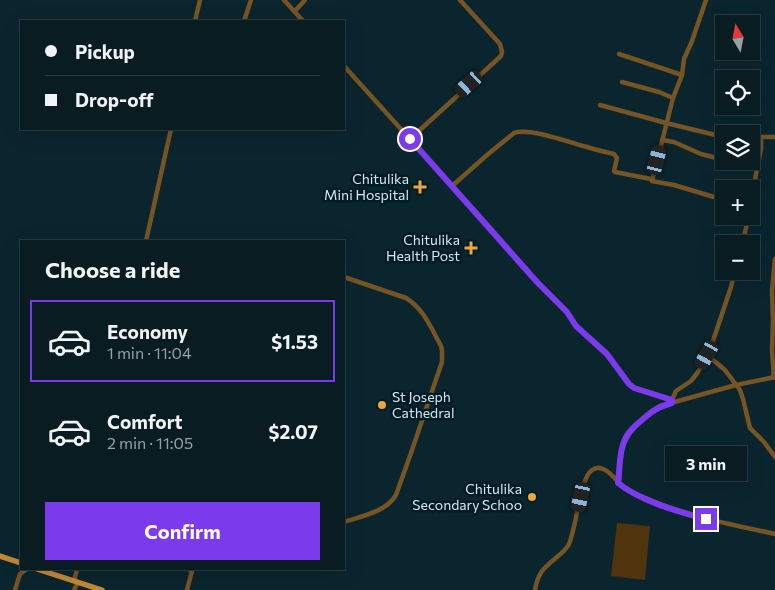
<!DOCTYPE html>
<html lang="en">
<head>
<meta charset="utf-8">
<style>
  body { margin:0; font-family:Commissioner,sans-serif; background:#11252a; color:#f1f3f6; height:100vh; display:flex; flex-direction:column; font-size:19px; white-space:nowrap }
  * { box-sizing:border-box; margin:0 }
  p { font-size:16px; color:#98a1a5 }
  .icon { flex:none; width:28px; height:28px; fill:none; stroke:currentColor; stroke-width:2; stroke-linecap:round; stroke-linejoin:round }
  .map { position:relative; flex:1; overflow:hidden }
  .sheet { position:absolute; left:20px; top:240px; width:325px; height:330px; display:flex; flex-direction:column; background:#081c22; border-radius:0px; box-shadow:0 5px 20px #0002,0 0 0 1px #293a40 }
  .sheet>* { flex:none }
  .top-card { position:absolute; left:20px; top:20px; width:325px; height:110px; border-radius:0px; box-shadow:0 5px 20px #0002,0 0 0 1px #293a40; display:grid; align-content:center; height:110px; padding:0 25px; background:#081c22 }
  .needle { width:32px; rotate:350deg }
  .controls { position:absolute; left:715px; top:15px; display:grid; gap:10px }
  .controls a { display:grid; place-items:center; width:45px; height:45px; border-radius:0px; background:#081c22; box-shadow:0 5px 20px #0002,0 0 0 1px #293a40; font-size:25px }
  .end { position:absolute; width:22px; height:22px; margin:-11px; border:6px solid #7c3aed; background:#fff; box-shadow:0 0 0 2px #fff }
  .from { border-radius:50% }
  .bubble { position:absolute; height:35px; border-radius:0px; background:#081c22; box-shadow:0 5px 20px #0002,0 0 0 1px #293a40; font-size:16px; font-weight:700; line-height:35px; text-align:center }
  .car { position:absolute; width:15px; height:30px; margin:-15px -8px; border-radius:6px; box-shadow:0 0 4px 1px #0007; background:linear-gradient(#222 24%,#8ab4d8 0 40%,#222 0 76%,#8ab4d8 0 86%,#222 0) }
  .top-card b { display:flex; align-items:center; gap:18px; height:48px; font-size:19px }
  .top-card b+b { border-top:1px solid #293a40 }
  .top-card i { width:12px; height:12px; background:#f1f3f6 }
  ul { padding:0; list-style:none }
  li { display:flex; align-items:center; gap:15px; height:82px; margin:0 10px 8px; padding:0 15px; border:2px solid transparent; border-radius:0px }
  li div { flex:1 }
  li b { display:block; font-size:19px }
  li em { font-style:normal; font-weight:700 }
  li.on { border-color:#7c3aed }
  li>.icon { width:45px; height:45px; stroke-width:1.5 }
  h2 { padding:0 25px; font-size:22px; line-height:60px }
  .button { display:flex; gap:10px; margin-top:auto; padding:10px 25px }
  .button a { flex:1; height:58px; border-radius:0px; background:#7c3aed; color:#fff; font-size:20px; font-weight:700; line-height:58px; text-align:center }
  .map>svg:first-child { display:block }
  .green { fill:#4f340e }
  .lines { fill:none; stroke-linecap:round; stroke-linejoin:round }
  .minor { stroke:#775424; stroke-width:4.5 }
  .major { stroke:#c38837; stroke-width:5.5 }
  .route { stroke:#7c3aed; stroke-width:6 }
  .poi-dot { fill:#f0a63f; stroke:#021c25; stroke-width:2 }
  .labels { text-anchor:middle; stroke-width:5; stroke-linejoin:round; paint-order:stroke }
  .poi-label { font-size:14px; fill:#d7e6ec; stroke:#021c25; text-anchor:end }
</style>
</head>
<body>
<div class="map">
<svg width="775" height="590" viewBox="0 0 775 590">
  <rect width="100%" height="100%" fill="#0b252e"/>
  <path class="green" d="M617,523L650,526L645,580L611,576Z"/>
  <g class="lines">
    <g class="minor">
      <path d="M284,0L303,21"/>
      <path d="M295,11L305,0"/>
      <path d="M195,21L200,0"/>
      <path d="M244,21L251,0"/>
      <path d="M619,54L682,75"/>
      <path d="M344,66L483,220L537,282L567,312L576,326L607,355L629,384L634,388L672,400V403"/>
      <path d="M622,82L659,92L673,98"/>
      <path d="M600,105L666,123L724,137"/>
      <path d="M751,137H775"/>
      <path d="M410,139L501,56L502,52L500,44L460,0"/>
      <path d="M662,140L674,142L701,154L724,160"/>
      <path d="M729,161L757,168"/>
      <path d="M652,181L673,98L682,75L684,59L692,41L706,0"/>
      <path d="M452,186L487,155L514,133C529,127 571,143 587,147C596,150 605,152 614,154L617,158L614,171L615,172L651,179L652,181L674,185L724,200"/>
      <path d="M751,199L761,149V137"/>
      <path d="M146,241L171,129"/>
      <path d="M742,244L749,216"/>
      <path d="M344,277L406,298C424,309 431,328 441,346L442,351V362L411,453L396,495C386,512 362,516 344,522"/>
      <path d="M707,355L725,370L740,390L743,399L750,428L764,442L775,457"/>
      <path d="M774,378L772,351L773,321L772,291L775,259"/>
      <path d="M672,400L676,391L691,381L698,372L710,350L731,287L735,271"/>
      <path d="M619,482C621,454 618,442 641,421C647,415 653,410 660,406L736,385L775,377"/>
      <path d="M74,581L77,569"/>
      <path d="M15,590L20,574L27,569"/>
      <path d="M74,590L78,582"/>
      <path d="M187,590L192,571L188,569"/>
      <path d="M535,590C538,572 544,568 557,557C561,554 565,550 568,546C577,529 579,479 592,470C605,461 617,483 626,489C631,492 637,495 643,497C685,516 730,524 775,534"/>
    </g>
    <g class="major">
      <path d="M0,556L21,563"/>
      <path d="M37,569L102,590"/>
    </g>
  </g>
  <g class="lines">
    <path class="route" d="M410,139L537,282L567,312L576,326L607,354L629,384L634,388L672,400V403C658,407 652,411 642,420C637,424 632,428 628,434C619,447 620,467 618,483C640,501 679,512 706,519"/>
  </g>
  <g class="poi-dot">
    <path d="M417.5 179.5h5v5h5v5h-5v5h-5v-5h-5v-5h5z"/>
    <path d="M468.5 240.5h5v5h5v5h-5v5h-5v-5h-5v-5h5z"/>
    <circle cx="382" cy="405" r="5"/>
    <circle cx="532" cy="497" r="5"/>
  </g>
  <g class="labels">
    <g class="poi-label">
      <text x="409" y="184">Chitulika<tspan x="409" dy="16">Mini Hospital</tspan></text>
      <text x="460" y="245">Chitulika<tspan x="460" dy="16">Health Post</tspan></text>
      <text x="392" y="402" text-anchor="start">St Joseph<tspan x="392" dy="16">Cathedral</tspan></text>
      <text x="522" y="494">Chitulika<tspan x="522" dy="16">Secondary Schoo</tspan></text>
    </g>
  </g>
</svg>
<div class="controls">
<a><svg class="needle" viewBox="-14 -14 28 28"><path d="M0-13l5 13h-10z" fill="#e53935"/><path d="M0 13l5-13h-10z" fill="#98a1a5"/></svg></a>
<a><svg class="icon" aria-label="locate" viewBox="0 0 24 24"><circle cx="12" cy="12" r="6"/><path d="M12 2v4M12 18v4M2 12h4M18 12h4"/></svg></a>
<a><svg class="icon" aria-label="layers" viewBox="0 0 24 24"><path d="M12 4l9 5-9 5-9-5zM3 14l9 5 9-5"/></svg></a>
<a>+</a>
<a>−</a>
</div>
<i class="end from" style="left:410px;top:139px"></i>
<i class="end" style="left:706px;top:519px"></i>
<div class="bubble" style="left:665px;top:446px;width:82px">3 min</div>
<i class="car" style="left:469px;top:84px;rotate:228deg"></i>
<i class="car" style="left:657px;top:160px;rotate:14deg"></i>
<i class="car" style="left:707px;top:355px;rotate:209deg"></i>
<i class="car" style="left:581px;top:497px;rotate:192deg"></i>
<div class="top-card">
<b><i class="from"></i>Pickup</b>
<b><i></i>Drop-off</b>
</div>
<section class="sheet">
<h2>Choose a ride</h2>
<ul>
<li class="on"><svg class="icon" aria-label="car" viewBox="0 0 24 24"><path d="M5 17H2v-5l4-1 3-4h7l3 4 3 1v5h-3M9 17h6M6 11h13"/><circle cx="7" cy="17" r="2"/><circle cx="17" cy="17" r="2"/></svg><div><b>Economy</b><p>1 min · 11:04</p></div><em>$1.53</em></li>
<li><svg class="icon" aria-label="car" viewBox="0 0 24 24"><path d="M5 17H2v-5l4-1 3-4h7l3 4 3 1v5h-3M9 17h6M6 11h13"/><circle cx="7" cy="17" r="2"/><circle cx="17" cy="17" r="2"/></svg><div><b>Comfort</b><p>2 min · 11:05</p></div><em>$2.07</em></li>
</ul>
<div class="button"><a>Confirm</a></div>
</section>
</div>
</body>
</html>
